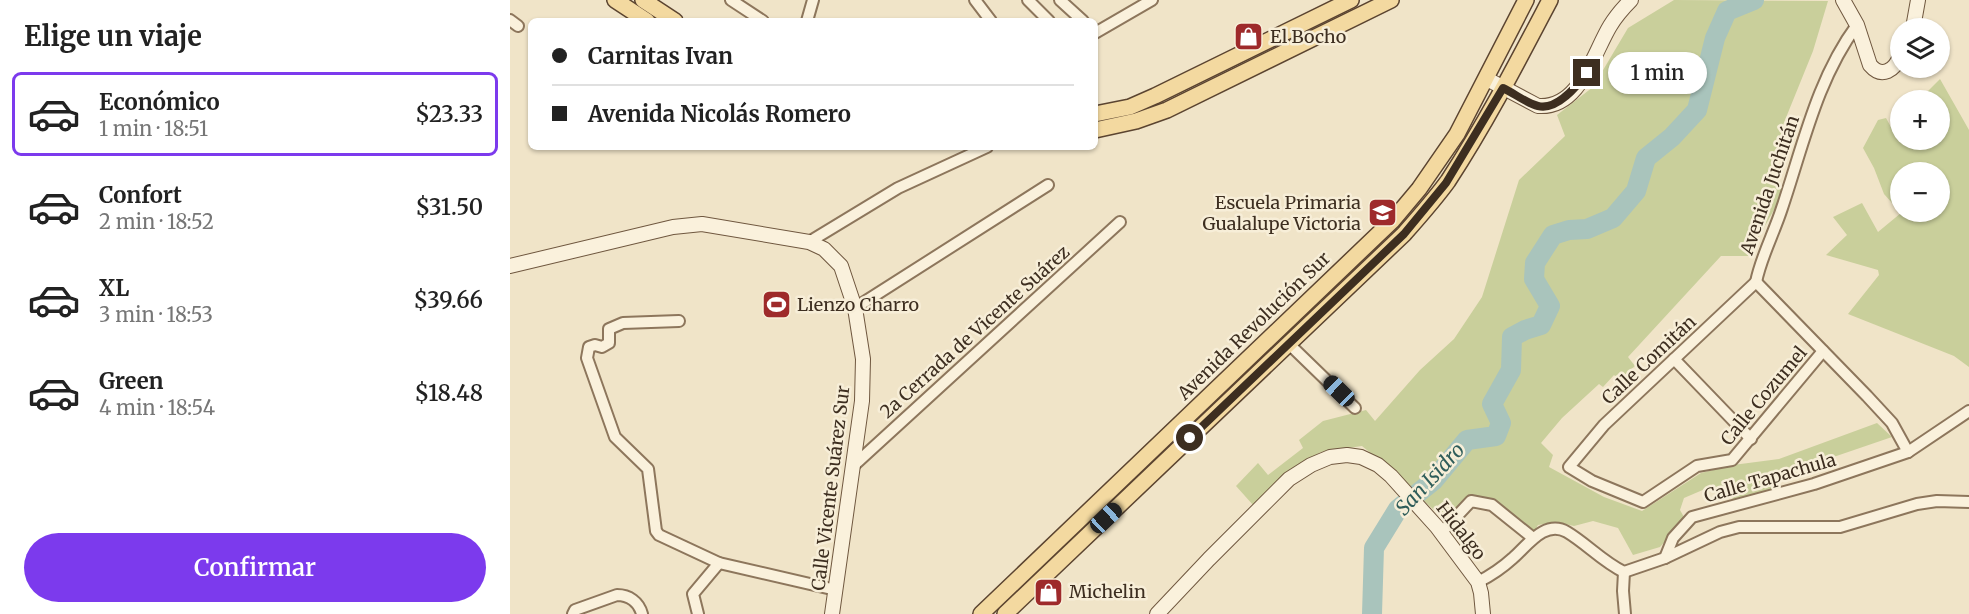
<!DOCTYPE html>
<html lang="es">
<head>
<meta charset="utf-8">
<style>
  body { margin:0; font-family:Merriweather,serif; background:#f6f6f6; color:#222; height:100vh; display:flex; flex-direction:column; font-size:22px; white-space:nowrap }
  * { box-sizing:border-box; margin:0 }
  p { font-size:20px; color:#767676 }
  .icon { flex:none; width:33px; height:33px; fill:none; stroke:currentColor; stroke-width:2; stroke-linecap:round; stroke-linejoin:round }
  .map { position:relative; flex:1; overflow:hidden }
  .drawer { display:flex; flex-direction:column; background:#fff; width:510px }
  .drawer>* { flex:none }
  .hud { position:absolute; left:18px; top:18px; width:570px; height:132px; border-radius:9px; box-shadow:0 2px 4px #0004; display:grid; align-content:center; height:132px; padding:0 24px; background:#fff }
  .fabs { position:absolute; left:1380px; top:18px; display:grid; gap:12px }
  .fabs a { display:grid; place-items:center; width:60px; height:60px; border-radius:50%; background:#fff; box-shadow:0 2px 4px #0004; font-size:30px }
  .end { position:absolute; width:27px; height:27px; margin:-14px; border:8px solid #3d2e20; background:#fff; box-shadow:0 0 0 3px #fff }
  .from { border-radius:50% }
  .bubble { position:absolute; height:42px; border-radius:21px; background:#fff; box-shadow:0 2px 4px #0004; font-size:20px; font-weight:600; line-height:42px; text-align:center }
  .car { position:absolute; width:18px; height:36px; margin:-18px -9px; border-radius:8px; box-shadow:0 0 4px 2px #0007; background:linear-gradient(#222 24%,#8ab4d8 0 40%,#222 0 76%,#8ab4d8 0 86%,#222 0) }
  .hud b { display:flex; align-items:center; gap:21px; height:57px; font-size:22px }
  .hud b+b { border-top:2px solid #e0e0e0 }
  .hud i { width:15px; height:15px; background:#222 }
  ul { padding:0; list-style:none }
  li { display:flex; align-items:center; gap:18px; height:84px; margin:0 12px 9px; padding:0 12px; border:3px solid transparent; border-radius:9px }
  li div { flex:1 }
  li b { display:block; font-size:22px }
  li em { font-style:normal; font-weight:600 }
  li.selected { border-color:#7c3aed }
  li>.icon { width:54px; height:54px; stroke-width:1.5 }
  h2 { padding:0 24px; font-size:27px; line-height:72px }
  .action { display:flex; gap:12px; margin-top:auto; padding:12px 24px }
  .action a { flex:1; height:69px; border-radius:36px; background:#7c3aed; color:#fff; font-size:24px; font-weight:600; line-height:69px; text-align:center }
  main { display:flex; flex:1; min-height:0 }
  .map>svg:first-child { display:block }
  .green { fill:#c9cf9b; fill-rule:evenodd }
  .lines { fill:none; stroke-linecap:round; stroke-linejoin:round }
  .river { stroke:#a9c4bc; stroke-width:20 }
  .street-casing { stroke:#8d765c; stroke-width:14 }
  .secondary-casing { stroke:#6f573f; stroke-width:16 }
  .primary-casing { stroke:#5b4430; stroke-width:18 }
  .street { stroke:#faf1dc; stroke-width:10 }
  .secondary { stroke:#faf1dc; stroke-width:14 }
  .primary { stroke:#f3d9a0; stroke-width:15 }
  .route { stroke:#3d2e20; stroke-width:8 }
  .labels { text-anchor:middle; stroke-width:5; stroke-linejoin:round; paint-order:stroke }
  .poi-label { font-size:18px; fill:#3d2e20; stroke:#f7eed8; text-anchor:start }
  .street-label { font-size:18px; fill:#3d2e20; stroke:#f7eed8 }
  .water-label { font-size:20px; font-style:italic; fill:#2f5d5a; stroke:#f7eed8 }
</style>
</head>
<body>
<main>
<section class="drawer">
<h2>Elige un viaje</h2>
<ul>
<li class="selected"><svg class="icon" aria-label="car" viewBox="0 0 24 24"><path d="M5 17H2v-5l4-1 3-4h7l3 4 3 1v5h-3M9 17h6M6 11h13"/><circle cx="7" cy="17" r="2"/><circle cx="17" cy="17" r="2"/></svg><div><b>Económico</b><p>1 min · 18:51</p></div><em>$23.33</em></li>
<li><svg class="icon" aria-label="car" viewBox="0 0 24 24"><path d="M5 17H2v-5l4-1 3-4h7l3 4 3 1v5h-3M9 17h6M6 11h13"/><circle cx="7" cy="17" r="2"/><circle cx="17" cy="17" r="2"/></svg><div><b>Confort</b><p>2 min · 18:52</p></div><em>$31.50</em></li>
<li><svg class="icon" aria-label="car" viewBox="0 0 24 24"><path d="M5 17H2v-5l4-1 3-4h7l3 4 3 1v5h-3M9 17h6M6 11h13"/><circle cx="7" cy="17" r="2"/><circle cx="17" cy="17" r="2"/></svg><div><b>XL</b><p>3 min · 18:53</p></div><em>$39.66</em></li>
<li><svg class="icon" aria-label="car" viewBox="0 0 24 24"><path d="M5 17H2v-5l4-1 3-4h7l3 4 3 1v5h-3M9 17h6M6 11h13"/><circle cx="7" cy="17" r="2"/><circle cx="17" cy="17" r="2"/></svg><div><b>Green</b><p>4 min · 18:54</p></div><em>$18.48</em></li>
</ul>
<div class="action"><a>Confirmar</a></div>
</section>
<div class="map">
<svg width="1459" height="614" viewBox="0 0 1459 614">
  <rect width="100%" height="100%" fill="#f0e4c8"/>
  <g class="green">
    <path d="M1164,0L1318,1L1303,51L1273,125L1264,165L1273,194L1238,256H1211L1118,357L1125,366L1109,380L1104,375L1093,387L1089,384L1052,418L1031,443L1043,455L1039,467L1094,497L1132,511L1191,473L1223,465L1269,459L1367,423L1382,437L1268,476L1270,488L1225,500L1202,486L1174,498L1170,510L1175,519L1150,547L1123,555L1108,528L1083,521L1064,526L1046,522L1028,525L1024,532L985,499L960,495L934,519C907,495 881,469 852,446L811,452L780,469L743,505L726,486L748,463L758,475L793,448L789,440L813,421L856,410L865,421L910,370L944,339L972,297L1009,180L1055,136L1047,115L1083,87L1118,28Z"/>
    <path d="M1430,79L1459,130V367L1444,356L1338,314L1369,275L1368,270L1316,255L1337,235L1323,217L1352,203L1368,232L1391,213L1374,194L1364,168L1353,148L1368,120L1376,118L1382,129L1390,120V140H1430V100H1409ZM1390,172H1430V212H1390Z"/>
  </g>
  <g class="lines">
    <path class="river" d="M862,614L864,548L888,509L923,481L957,440L986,436L991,423L982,404L1001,370L1002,337L1015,330L1031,325L1040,306L1024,279L1025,263L1043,235L1059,230L1077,229L1103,218L1126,191L1136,158L1162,137L1187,110L1205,38L1217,11L1244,0"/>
    <defs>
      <g id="street">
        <path d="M221,0L253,21"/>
        <path d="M465,0L481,21"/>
        <path d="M518,0L539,21"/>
        <path d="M550,0L573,21"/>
        <path d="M0,20L8,26"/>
        <path d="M297,21L303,0"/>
        <path d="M585,33L642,0"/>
        <path d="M299,242L388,188L477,147"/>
        <path d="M1246,282L1094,425L1059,467L1082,481L1133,502L1187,466L1222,460L1313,351"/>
        <path d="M1246,282C1251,257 1264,233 1272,208C1293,146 1307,79 1347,25"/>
        <path d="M1246,282L1357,396L1382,423L1398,452"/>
        <path d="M345,308L538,185"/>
        <path d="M169,321L113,323L99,329V343L92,347L85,345L79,347L77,358L105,437L138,469L146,531L149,535L209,563L326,590"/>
        <path d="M778,343L845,408"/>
        <path d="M1164,359L1241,439"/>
        <path d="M342,467L610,222"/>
        <path d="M932,532L961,501L982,505L1023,538"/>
        <path d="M1155,558L1163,538L1182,517L1304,484L1398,452L1459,411"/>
        <path d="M1114,572L1113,591L1115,614"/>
        <path d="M968,582C980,576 992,568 1003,558C1017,546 1035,519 1057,532C1077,544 1093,562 1114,572L1155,558L1210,532L1229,527H1330L1407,504L1427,501L1459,502"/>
        <path d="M63,614L65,610L107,595C119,595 129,602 132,614"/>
        <path d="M188,614L183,594L209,563"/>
      </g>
      <g id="secondary">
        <path d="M1333,0L1347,25L1360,65C1372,79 1385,70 1390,56"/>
        <path d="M1403,28L1408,0"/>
        <path d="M977,79L1028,106C1070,109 1083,54 1100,26C1106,16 1113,8 1121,0"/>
        <path d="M0,266L163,227L192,224L299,242L314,249L331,266L345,308L353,359L352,401L322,614"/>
        <path d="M647,614L699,559L779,479L801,465L820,457L837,455L851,457L868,465L881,476L927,527L968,582L971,593L973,614"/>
      </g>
      <g id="primary">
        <path d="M105,0L137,21"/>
        <path d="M133,0L165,21"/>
        <path d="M585,114L620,107L645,96L841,0"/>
        <path d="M585,130L626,121L657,110L881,0"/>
        <path d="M471,614L883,220L909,189L947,134L1016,0"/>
        <path d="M495,614L894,234C909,217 925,199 938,181C976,123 1008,61 1040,0"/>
      </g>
    </defs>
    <use href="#street" class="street-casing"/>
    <use href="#secondary" class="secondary-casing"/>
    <use href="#primary" class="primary-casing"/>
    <use href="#street" class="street"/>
    <use href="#secondary" class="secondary"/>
    <use href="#primary" class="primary"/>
  </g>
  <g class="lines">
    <path class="route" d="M680,438L894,234L936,183L993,88C1004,93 1016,103 1028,106C1047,111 1067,86 1077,73"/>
  </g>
  <defs>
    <symbol id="shop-square" viewBox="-11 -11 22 22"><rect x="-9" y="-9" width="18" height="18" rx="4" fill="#9e2a2b" stroke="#f7eed8"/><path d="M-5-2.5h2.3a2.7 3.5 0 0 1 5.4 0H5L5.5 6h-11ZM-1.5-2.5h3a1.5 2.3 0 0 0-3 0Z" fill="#fff"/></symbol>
    <symbol id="school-square" viewBox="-11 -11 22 22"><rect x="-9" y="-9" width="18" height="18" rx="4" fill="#9e2a2b" stroke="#f7eed8"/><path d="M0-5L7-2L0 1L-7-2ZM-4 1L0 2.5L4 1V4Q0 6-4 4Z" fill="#fff"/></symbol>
    <symbol id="stadium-square" viewBox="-11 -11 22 22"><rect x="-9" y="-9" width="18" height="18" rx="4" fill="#9e2a2b" stroke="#f7eed8"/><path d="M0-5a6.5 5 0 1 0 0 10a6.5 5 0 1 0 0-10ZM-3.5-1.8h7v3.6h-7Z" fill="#fff"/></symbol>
  </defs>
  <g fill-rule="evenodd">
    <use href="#shop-square" x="722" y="20" width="33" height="33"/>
    <use href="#school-square" x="856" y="196" width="33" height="33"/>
    <use href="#stadium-square" x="250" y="288" width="33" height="33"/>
    <use href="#shop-square" x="522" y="576" width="33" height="33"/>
  </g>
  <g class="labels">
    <g class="poi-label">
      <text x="760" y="43">El Bocho</text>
      <text x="851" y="209" text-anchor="end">Escuela Primaria<tspan x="851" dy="21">Gualalupe Victoria</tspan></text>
      <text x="287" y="311">Lienzo Charro</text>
      <text x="559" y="598">Michelin</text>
    </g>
    <g class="street-label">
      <text transform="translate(1260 185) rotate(-71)" y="6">Avenida Juchitán</text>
      <text transform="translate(744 326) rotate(-44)" y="6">Avenida Revolución Sur</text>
      <text transform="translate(465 332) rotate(-42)" y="6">2a Cerrada de Vicente Suárez</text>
      <text transform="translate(1139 360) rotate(-43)" y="6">Calle Comitán</text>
      <text transform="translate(1254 396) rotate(-50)" y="6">Calle Cozumel</text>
      <text transform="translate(1260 478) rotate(-16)" y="6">Calle Tapachula</text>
      <text transform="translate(321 488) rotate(-83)" y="6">Calle Vicente Suárez Sur</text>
      <text transform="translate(951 531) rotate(52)" y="6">Hidalgo</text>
    </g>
    <g class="water-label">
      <text transform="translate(920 479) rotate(-47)" y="7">San Isidro</text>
    </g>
  </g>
</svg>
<div class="fabs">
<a><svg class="icon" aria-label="layers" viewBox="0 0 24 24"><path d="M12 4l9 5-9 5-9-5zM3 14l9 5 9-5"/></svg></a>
<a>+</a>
<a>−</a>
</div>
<i class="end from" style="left:680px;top:438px"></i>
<i class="end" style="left:1077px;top:73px"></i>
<div class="bubble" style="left:1098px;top:52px;width:99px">1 min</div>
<i class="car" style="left:829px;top:391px;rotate:314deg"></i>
<i class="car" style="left:596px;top:518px;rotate:47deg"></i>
<div class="hud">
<b><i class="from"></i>Carnitas Ivan</b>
<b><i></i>Avenida Nicolás Romero</b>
</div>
</div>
</main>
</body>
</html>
